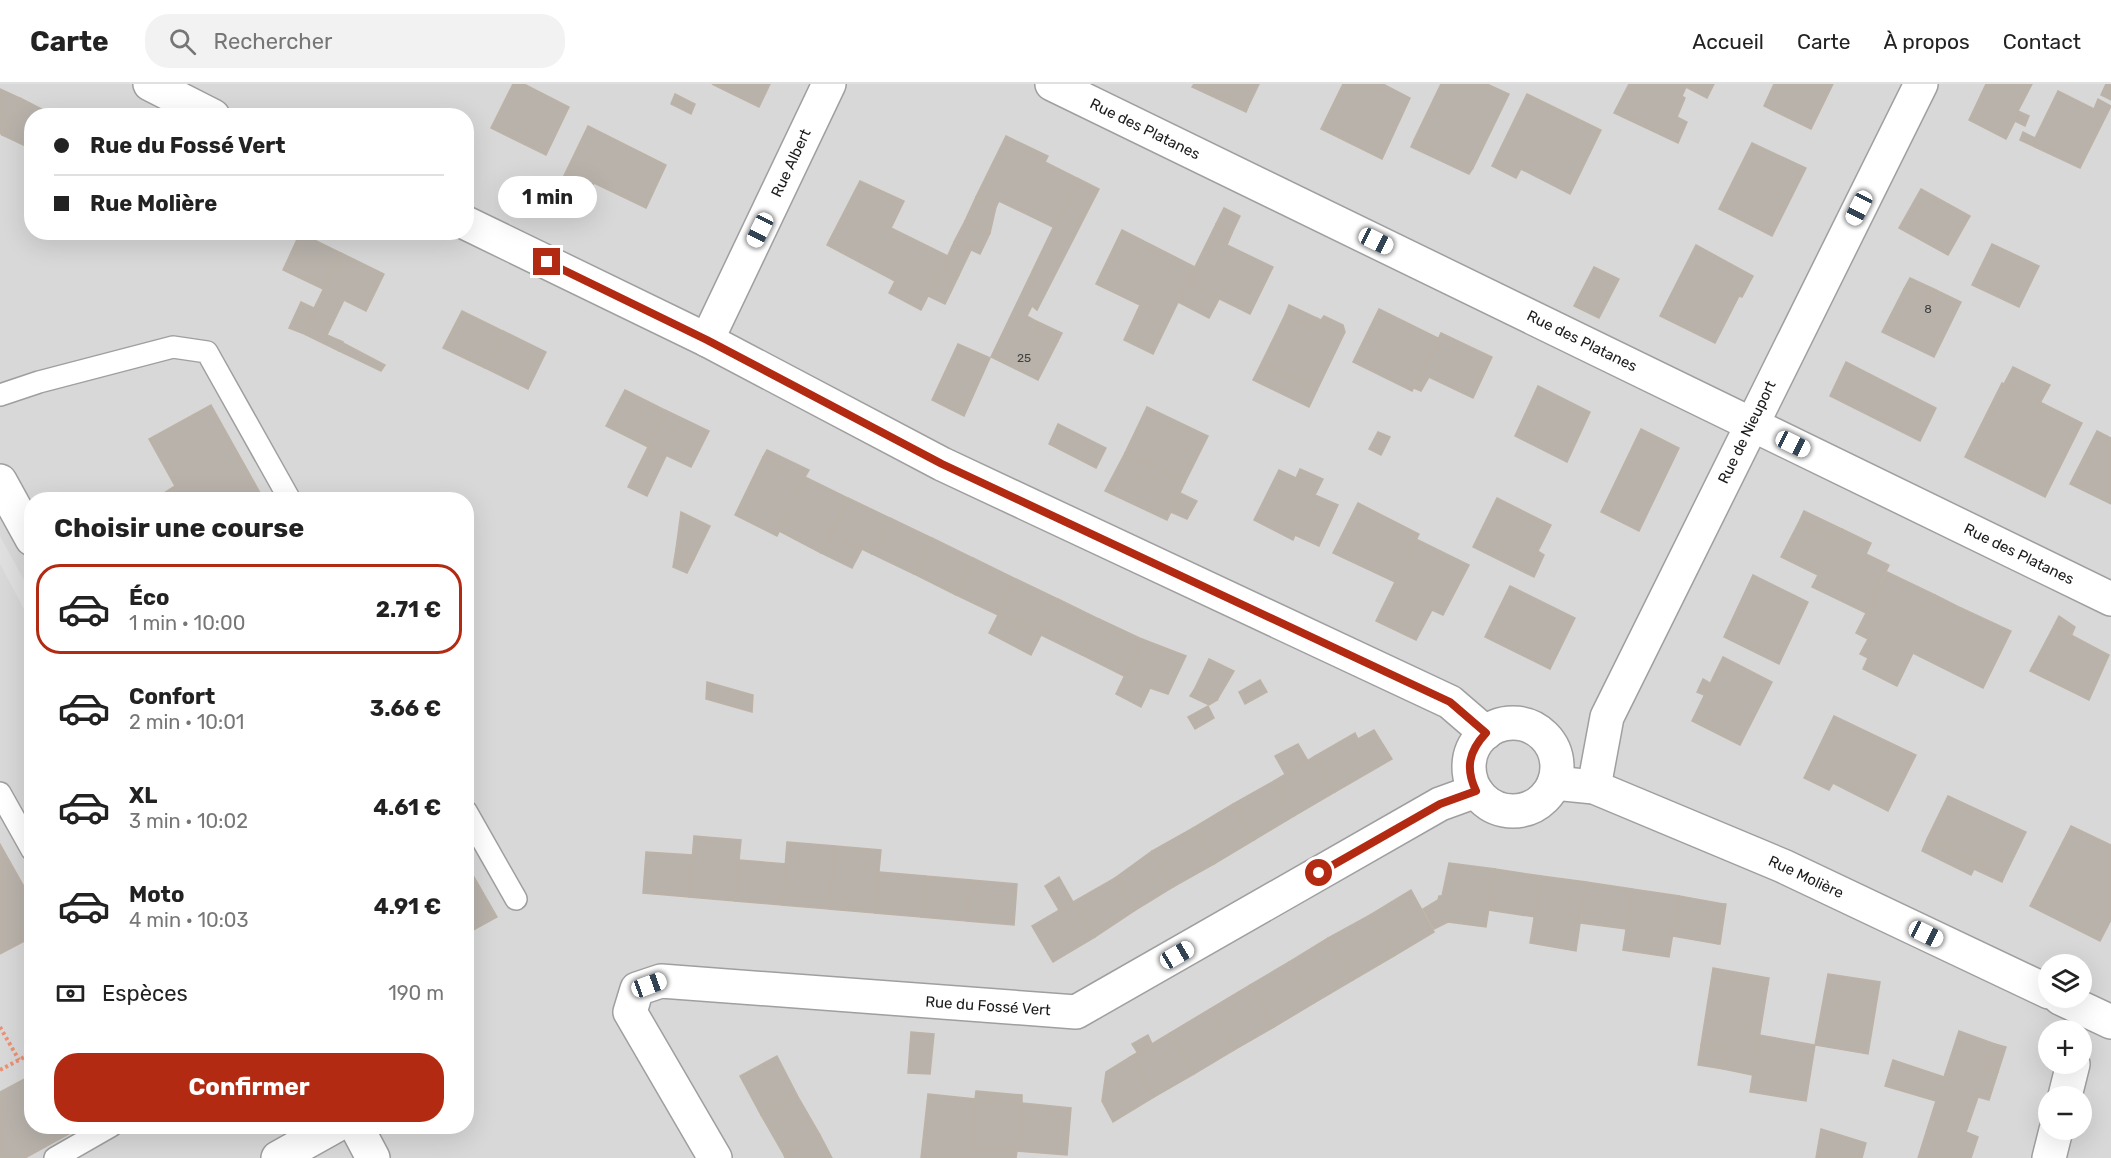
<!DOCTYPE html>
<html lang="fr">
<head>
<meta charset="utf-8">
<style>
  body { margin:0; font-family:Rubik,sans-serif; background:#f2f2f2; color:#222; height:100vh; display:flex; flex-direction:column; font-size:22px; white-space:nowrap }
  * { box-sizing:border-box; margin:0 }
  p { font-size:20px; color:#767676 }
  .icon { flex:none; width:33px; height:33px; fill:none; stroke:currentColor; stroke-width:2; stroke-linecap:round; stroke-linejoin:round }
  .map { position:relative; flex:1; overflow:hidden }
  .panel { position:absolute; left:24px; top:408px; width:450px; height:642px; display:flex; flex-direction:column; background:#fff; border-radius:24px; box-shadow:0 6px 24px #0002 }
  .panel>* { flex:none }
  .banner { position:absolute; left:24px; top:24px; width:450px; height:132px; border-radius:24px; box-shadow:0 6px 24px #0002; display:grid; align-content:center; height:132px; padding:0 30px; background:#fff }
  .controls { position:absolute; left:2038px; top:870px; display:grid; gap:12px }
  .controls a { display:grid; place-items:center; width:54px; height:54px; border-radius:50%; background:#fff; box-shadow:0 6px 24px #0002; font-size:30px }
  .end { position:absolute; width:27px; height:27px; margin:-14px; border:8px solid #b32a13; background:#fff; box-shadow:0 0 0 3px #fff }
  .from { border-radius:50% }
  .bubble { position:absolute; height:42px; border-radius:21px; background:#fff; box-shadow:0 6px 24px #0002; font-size:20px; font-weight:700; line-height:42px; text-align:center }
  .car { position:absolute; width:18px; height:36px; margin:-18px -9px; border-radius:8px; box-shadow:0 0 4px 2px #0007; background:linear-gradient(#fff 24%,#345 0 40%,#fff 0 76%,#345 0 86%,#fff 0) }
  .banner b { display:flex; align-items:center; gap:21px; height:57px; font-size:22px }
  .banner b+b { border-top:2px solid #e0e0e0 }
  .banner i { width:15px; height:15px; background:#222 }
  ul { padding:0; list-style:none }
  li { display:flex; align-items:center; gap:18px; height:90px; margin:0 12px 9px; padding:0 18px; border:3px solid transparent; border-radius:24px }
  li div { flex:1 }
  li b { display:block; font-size:22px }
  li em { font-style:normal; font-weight:700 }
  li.on { border-color:#b32a13 }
  li>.icon { width:54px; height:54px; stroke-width:1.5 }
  h2 { padding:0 30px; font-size:27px; line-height:72px }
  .pay { display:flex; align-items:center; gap:15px; height:66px; padding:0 30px; font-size:22px }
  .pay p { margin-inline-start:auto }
  .action { display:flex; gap:12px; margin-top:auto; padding:12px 30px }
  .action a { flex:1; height:69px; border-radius:24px; background:#b32a13; color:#fff; font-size:24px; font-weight:700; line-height:69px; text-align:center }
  header { display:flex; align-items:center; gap:36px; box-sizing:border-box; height:84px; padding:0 30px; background:#fff; border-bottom:2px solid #e0e0e0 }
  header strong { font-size:28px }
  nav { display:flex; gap:33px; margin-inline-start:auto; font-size:21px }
  .search { width:420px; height:54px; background:#f2f2f2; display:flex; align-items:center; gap:15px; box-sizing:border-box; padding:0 21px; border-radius:24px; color:#767676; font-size:22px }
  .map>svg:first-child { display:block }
  .residential { fill:#d9d8d8; fill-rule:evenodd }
  .parking { fill:#dfdfdf }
  .building { fill:#b8b2ab; stroke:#bcb2a6; stroke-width:1.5 }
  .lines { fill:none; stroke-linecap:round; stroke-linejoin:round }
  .service-casing { stroke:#9f9f9f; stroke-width:24 }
  .minor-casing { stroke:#9f9f9f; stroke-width:36 }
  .tertiary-casing { stroke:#9f9f9f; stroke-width:36 }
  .path { stroke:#eb9173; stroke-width:4; stroke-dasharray:3 3; stroke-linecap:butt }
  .service { stroke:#fff; stroke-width:21 }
  .minor { stroke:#fff; stroke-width:33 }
  .tertiary { stroke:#fff; stroke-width:33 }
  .route { stroke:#b32a13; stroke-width:8 }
  .labels { text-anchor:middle; stroke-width:6; stroke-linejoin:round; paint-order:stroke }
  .number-label { font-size:12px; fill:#42413f }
  .street-label { font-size:15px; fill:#1b1b1b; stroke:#fff }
</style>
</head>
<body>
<header>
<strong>Carte</strong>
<div class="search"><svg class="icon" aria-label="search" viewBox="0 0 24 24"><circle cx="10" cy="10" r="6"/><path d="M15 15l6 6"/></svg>Rechercher</div>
<nav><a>Accueil</a><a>Carte</a><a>À propos</a><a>Contact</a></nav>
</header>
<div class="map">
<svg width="2111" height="1074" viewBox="0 0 2111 1074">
  <rect width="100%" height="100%" fill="#eceae2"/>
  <path class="residential" d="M0,0H2111V1074H0ZM32,32H466V148H32ZM32,416H466V1042H32ZM2049,880H2082V914H2049ZM2049,946H2082V980H2049ZM2049,1012H2082V1046H2049Z"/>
  <path class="parking" d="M0,452L31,509V538L0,480Z"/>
  <g class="building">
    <path d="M513,0H524L569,23L546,71L491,44Z"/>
    <path d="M712,0H770L759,23Z"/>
    <path d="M1194,0H1202L1248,23L1246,28L1192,3Z"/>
    <path d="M1202,0H1259L1248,23Z"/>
    <path d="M1343,0H1383L1410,14L1382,75L1321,45Z"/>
    <path d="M1441,0H1487L1509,10L1473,84L1414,56Z"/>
    <path d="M1629,0H1680L1686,3L1682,12L1685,14L1677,33L1687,38L1678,59L1614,29Z"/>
    <path d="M1680,0H1714L1707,14Z"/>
    <path d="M1774,0H1833L1811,45L1764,22Z"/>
    <path d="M1986,0H2032L2018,27L2029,32L2025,42L2015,37L2006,55L1969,36Z"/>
    <path d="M2106,0H2111V16L2101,11Z"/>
    <path d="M0,5L20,14L2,51L0,49Z"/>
    <path d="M2058,7L2094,25L2098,15L2111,22L2080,84L2020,56L2023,48L2035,54Z"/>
    <path d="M675,10L695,20L691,30L671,20Z"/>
    <path d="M1527,10L1601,46L1570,110L1521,85L1516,94L1492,82Z"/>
    <path d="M20,14L55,32H32V65L2,51Z"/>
    <path d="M588,42L666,81L646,124L594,99L588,111L561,98Z"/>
    <path d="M1006,52L1048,72L1045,78L1077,94L1053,143L999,117L996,123L976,113Z"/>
    <path d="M1414,56L1473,84L1469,90L1411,63Z"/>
    <path d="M1752,59L1806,84L1772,152L1719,125Z"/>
    <path d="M1077,94L1099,105L1037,226L1032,222L1027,232L1036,237L1033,244L1058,257L1038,296L991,273Z"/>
    <path d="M860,97L904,117L891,144L948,172L921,226L889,209L895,197L827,161Z"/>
    <path d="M1921,105L1970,132L1948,171L1899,144Z"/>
    <path d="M976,113L996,123L990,149L965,137Z"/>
    <path d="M1224,124L1240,132L1232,149L1216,140Z"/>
    <path d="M965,137L990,149L980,170L954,158Z"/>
    <path d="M1216,140L1232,149L1227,161L1273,183L1250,230L1187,199Z"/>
    <path d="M1122,146L1195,183L1153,270L1124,256L1140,221L1096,200Z"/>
    <path d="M300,149L341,169L323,205L283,186Z"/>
    <path d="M954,158L971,166L959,191L943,182Z"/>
    <path d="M1992,160L2039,182L2019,223L1972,201Z"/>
    <path d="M1696,161L1753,192L1742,213L1739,212L1715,259L1660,232Z"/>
    <path d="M341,169L384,190L366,227L344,216L327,251L343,258L339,267L302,249Z"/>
    <path d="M943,182L959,191L945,220L928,212Z"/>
    <path d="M1594,183L1619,195L1599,234L1574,222Z"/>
    <path d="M1910,194L1936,206L1931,218L1904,205Z"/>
    <path d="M1187,199L1219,215L1209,234L1178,218Z"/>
    <path d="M1904,205L1931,218L1936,206L1961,218L1934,273L1882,248Z"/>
    <path d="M301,218L314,224L302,249L289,244Z"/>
    <path d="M1289,221L1317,234L1313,243L1285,231Z"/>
    <path d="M1379,225L1438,254L1412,307L1353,278Z"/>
    <path d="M462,227L503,247L485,284L443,264Z"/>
    <path d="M1285,231L1313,243L1317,234L1321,236L1324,232L1343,241L1345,248L1317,306L1262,278Z"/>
    <path d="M1036,237L1062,249L1058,257L1033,244Z"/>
    <path d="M503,247L546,268L528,305L485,284Z"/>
    <path d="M1441,249L1492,273L1473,314L1429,293L1421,307L1414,304Z"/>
    <path d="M343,259L385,281L381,287L339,267Z"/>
    <path d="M958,260L990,274L964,332L932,316Z"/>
    <path d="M1262,278L1317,306L1309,323L1253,296Z"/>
    <path d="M1846,278L1936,324L1920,357L1830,312Z"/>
    <path d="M2013,283L2050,301L2040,319L2004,300Z"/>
    <path d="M2002,299L2082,339L2045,413L1965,373Z"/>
    <path d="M1538,302L1590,328L1567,378L1515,352Z"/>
    <path d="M625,306L665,326L648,363L606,342Z"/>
    <path d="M211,321L264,416H164L161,411L175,402L149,355Z"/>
    <path d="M1147,323L1208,352L1185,398L1125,369Z"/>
    <path d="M665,326L709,347L691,383L648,363Z"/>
    <path d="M1058,340L1106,364L1096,384L1049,360Z"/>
    <path d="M1641,345L1679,364L1639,447L1601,428Z"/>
    <path d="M2097,347L2111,354V420L2070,400Z"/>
    <path d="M1378,348L1390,353L1381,371L1369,365Z"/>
    <path d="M648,363L666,372L647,412L628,403Z"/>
    <path d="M767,366L809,386L805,393L763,373Z"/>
    <path d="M1125,369L1185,398L1167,436L1105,407Z"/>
    <path d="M763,373L805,393L777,452L735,431Z"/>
    <path d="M1300,385L1323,395L1315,411L1338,421L1319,462L1295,451L1293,456L1254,436L1279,386L1296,394Z"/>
    <path d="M805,393L848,414L821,469L779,447Z"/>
    <path d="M1180,409L1197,417L1187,435L1171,428Z"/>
    <path d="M848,414L890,434L872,470L831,450Z"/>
    <path d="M1497,414L1551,441L1538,467L1544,471L1534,493L1473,463Z"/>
    <path d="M1358,419L1419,450L1395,498L1333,469Z"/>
    <path d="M1804,427L1842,445L1837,454L1800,436Z"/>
    <path d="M681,428L710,442L694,475L676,465Z"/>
    <path d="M890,434L932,454L914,490L872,470Z"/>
    <path d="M1800,436L1837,454L1842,445L1871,459L1866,470L1889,481L1866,529L1812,503L1818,491L1781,473Z"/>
    <path d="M831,450L862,465L852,484L821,469Z"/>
    <path d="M932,454L973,474L956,511L914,490Z"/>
    <path d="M1416,455L1469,481L1443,531L1432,526L1416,556L1376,537Z"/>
    <path d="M676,465L694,475L687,489L673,483Z"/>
    <path d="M973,474L1016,495L998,531L956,511Z"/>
    <path d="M1887,488L1935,511L1934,515L1959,528L1961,524L2011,547L1983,604L1913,569L1897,602L1863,585L1868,574L1860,570L1868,555L1856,549Z"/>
    <path d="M1753,491L1808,518L1779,580L1724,553Z"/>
    <path d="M1016,495L1058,515L1041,551L998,531Z"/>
    <path d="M1510,502L1575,534L1550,585L1485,553Z"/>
    <path d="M1935,511L1961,524L1959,528L1934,515Z"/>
    <path d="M1058,515L1099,535L1082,571L1041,551Z"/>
    <path d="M998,531L1041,551L1031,571L989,549Z"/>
    <path d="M2059,532L2075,543L2072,550L2054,542Z"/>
    <path d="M1099,535L1142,555L1124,592L1082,571Z"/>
    <path d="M2054,542L2109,571L2089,616L2030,587Z"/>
    <path d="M1142,555L1186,572L1168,610L1150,604L1141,623L1116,610Z"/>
    <path d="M1723,573L1772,598L1740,661L1692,637Z"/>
    <path d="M1209,575L1234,587L1217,616L1194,606Z"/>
    <path d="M1703,595L1710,599L1704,611L1697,608Z"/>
    <path d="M1260,596L1267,608L1245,620L1239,608Z"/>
    <path d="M707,598L753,611L752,628L706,615Z"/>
    <path d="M1194,606L1217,616L1209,621L1190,612Z"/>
    <path d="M1208,622L1214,634L1195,645L1188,633Z"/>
    <path d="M1834,632L1916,671L1888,727L1833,699L1829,706L1804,694Z"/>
    <path d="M1374,646L1392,675L1335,708L1315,672L1355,649L1358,655Z"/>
    <path d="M1298,660L1308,677L1285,690L1275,672Z"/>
    <path d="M1315,672L1335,708L1294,732L1274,697Z"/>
    <path d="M1274,697L1294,732L1254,756L1233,720Z"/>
    <path d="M1948,712L2026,748L2004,793L1927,755Z"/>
    <path d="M1233,720L1254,756L1214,780L1193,744Z"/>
    <path d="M2071,742L2111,761V836L2100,857L2030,822Z"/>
    <path d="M1193,744L1214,780L1173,803L1152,767Z"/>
    <path d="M694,752L741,756L735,817L689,813Z"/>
    <path d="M1927,755L2004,793L2002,798L1974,785L1971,791L1922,767Z"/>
    <path d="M787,758L835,762L829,825L782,821Z"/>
    <path d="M0,760L32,817V853L0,870Z"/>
    <path d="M835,762L881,766L875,829L829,825Z"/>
    <path d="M1152,767L1173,803L1134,827L1115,794Z"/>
    <path d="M646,768L692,771L689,813L643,809Z"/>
    <path d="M739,776L786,780L782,821L735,817Z"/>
    <path d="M466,779L497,833L466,850Z"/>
    <path d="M1449,779L1495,785L1486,843L1448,838L1434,845L1423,825L1438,816L1439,812H1442Z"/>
    <path d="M1495,785L1541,792L1535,833L1489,826Z"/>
    <path d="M879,788L925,792L921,833L875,829Z"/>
    <path d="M925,792L971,796L967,837L921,833Z"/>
    <path d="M1541,792L1586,798L1576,867L1530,859Z"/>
    <path d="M1059,793L1073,818L1059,826L1045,802Z"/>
    <path d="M1115,794L1134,827L1095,853L1073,818Z"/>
    <path d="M971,796L1017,800L1014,841L967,837Z"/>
    <path d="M1586,798L1632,805L1626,845L1581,839Z"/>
    <path d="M1632,805L1679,812L1669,873L1623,866Z"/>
    <path d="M1411,806L1434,848L1394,872L1370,831Z"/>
    <path d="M1679,812L1724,820L1718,860L1672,852Z"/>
    <path d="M1073,818L1095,853L1053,878L1032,842Z"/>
    <path d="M1724,820H1726L1720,860H1718Z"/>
    <path d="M1370,831L1394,872L1353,896L1328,854Z"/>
    <path d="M1328,854L1353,896L1314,919L1289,878Z"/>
    <path d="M1289,878L1314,919L1274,943L1250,901Z"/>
    <path d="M1713,884L1769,894L1768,900L1712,891Z"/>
    <path d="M1828,890L1880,898L1868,970L1815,961Z"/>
    <path d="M1712,891L1768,900L1753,991L1723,985L1726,965L1701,961Z"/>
    <path d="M1250,901L1274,943L1234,966L1210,925Z"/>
    <path d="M1210,925L1234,966L1194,990L1170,949Z"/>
    <path d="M1959,947L1995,960L1987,985L1998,988L1989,1016L1978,1013L1966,1048L1978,1053L1971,1074H1918L1936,1017L1885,1002L1893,976L1944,993Z"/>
    <path d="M911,948L934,950L930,990L908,989Z"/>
    <path d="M1170,949L1194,990L1154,1013L1130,973Z"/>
    <path d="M1148,951L1152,960L1137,968L1132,960Z"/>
    <path d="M1759,951L1815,961L1806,1017L1750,1008Z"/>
    <path d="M1995,960L2006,963L1998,988L1987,985Z"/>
    <path d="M1701,961L1726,965L1723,985L1698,981Z"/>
    <path d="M777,972L797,1011L761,1031L740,992Z"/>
    <path d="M1130,973L1154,1013L1113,1038L1102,1017L1106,988Z"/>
    <path d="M32,991V1042H83L25,1074H0V1008Z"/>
    <path d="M976,1007L1022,1011V1019L975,1015Z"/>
    <path d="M928,1010L975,1015L969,1074H921Z"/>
    <path d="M797,1011L820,1051L784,1071L761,1031Z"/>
    <path d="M975,1015L1022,1019L1017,1067L970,1063Z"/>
    <path d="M1022,1019L1071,1024L1067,1071L1017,1067Z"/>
    <path d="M1821,1045L1866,1059L1862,1074H1816Z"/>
    <path d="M820,1051L832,1074H785L784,1071Z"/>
    <path d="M970,1063L1017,1067L1016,1074H969Z"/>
  </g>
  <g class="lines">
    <defs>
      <g id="service">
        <path d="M0,311L39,298L173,263L207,268L290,416"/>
        <path d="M0,709L32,766"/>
        <path d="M466,727L516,815"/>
        <path d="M55,1074L111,1042"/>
      </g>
      <g id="minor">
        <path d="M150,0L213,32"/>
        <path d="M1052,0L2111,515"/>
        <path d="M466,139L707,256L942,380L1450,618L1486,649"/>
        <path d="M707,256L829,0"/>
        <circle cx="1513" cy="683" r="44"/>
        <path d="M1554,699L1594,703L1783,782L2049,908"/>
        <path d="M1594,703L1607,633L1921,0"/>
        <path d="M2060,914L2111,938"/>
        <path d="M2065,1012L2073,980"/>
        <path d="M278,1074L335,1042"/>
        <path d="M715,1074L630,928L637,905L661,897L1076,928L1440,720L1476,707"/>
        <path d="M2049,1074L2056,1046"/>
      </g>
      <g id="tertiary">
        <path d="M0,397L32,455"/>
        <path d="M356,1042L373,1074"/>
      </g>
    </defs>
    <use href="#service" class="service-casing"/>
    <use href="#minor" class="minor-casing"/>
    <use href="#tertiary" class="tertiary-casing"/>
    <g class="path">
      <path d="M0,943L19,976"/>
      <path d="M0,986L32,969"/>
    </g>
    <use href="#service" class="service"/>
    <use href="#minor" class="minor"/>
    <use href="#tertiary" class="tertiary"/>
  </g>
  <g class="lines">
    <path class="route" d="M547,178L707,256L942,380L1450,618L1486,649C1469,667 1465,684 1476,707L1440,720L1319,789"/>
  </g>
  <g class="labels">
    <g class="number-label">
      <text x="1928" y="229">8</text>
      <text x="1024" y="278">25</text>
    </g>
    <g class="street-label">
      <text transform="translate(1145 45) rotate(26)" y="5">Rue des Platanes</text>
      <text transform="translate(791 79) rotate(-65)" y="5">Rue Albert</text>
      <text transform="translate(1582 257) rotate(26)" y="5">Rue des Platanes</text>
      <text transform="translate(1747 348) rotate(-64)" y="5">Rue de Nieuport</text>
      <text transform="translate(2019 470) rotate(26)" y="5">Rue des Platanes</text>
      <text transform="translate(1806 793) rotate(25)" y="5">Rue Molière</text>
      <text transform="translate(988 922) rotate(4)" y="5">Rue du Fossé Vert</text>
    </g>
  </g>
</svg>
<div class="controls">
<a><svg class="icon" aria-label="layers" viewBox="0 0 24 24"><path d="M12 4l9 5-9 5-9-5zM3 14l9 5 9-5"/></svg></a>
<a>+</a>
<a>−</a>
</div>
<i class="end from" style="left:1319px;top:789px"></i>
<i class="end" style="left:547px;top:178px"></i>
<div class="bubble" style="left:498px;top:92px;width:99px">1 min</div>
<i class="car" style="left:1859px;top:124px;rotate:207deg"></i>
<i class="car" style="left:760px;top:146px;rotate:206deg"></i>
<i class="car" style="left:1376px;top:157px;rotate:116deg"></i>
<i class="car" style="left:1793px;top:360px;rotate:116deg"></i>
<i class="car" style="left:1926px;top:850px;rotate:116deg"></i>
<i class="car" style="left:1177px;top:871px;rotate:60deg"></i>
<i class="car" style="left:649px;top:901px;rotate:70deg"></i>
<div class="banner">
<b><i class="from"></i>Rue du Fossé Vert</b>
<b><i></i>Rue Molière</b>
</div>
<section class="panel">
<h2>Choisir une course</h2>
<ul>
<li class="on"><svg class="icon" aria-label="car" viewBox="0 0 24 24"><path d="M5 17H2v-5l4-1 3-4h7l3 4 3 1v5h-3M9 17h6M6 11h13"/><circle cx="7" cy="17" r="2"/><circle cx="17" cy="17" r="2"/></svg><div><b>Éco</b><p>1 min · 10:00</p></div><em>2.71 €</em></li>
<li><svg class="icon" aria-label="car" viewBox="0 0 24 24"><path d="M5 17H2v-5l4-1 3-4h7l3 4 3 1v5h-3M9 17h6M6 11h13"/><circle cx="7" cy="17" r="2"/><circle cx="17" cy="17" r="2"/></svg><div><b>Confort</b><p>2 min · 10:01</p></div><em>3.66 €</em></li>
<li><svg class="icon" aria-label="car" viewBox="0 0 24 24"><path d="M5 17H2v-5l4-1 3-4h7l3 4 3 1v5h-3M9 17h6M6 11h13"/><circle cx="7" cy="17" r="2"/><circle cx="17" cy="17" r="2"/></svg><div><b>XL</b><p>3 min · 10:02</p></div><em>4.61 €</em></li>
<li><svg class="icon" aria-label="car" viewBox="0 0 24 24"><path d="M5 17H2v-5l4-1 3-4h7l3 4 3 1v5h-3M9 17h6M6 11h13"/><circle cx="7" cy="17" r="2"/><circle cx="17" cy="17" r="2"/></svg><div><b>Moto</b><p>4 min · 10:03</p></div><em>4.91 €</em></li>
</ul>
<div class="pay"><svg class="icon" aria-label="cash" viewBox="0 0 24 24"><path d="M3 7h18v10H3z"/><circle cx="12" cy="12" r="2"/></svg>Espèces<p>190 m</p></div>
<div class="action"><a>Confirmer</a></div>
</section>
</div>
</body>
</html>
